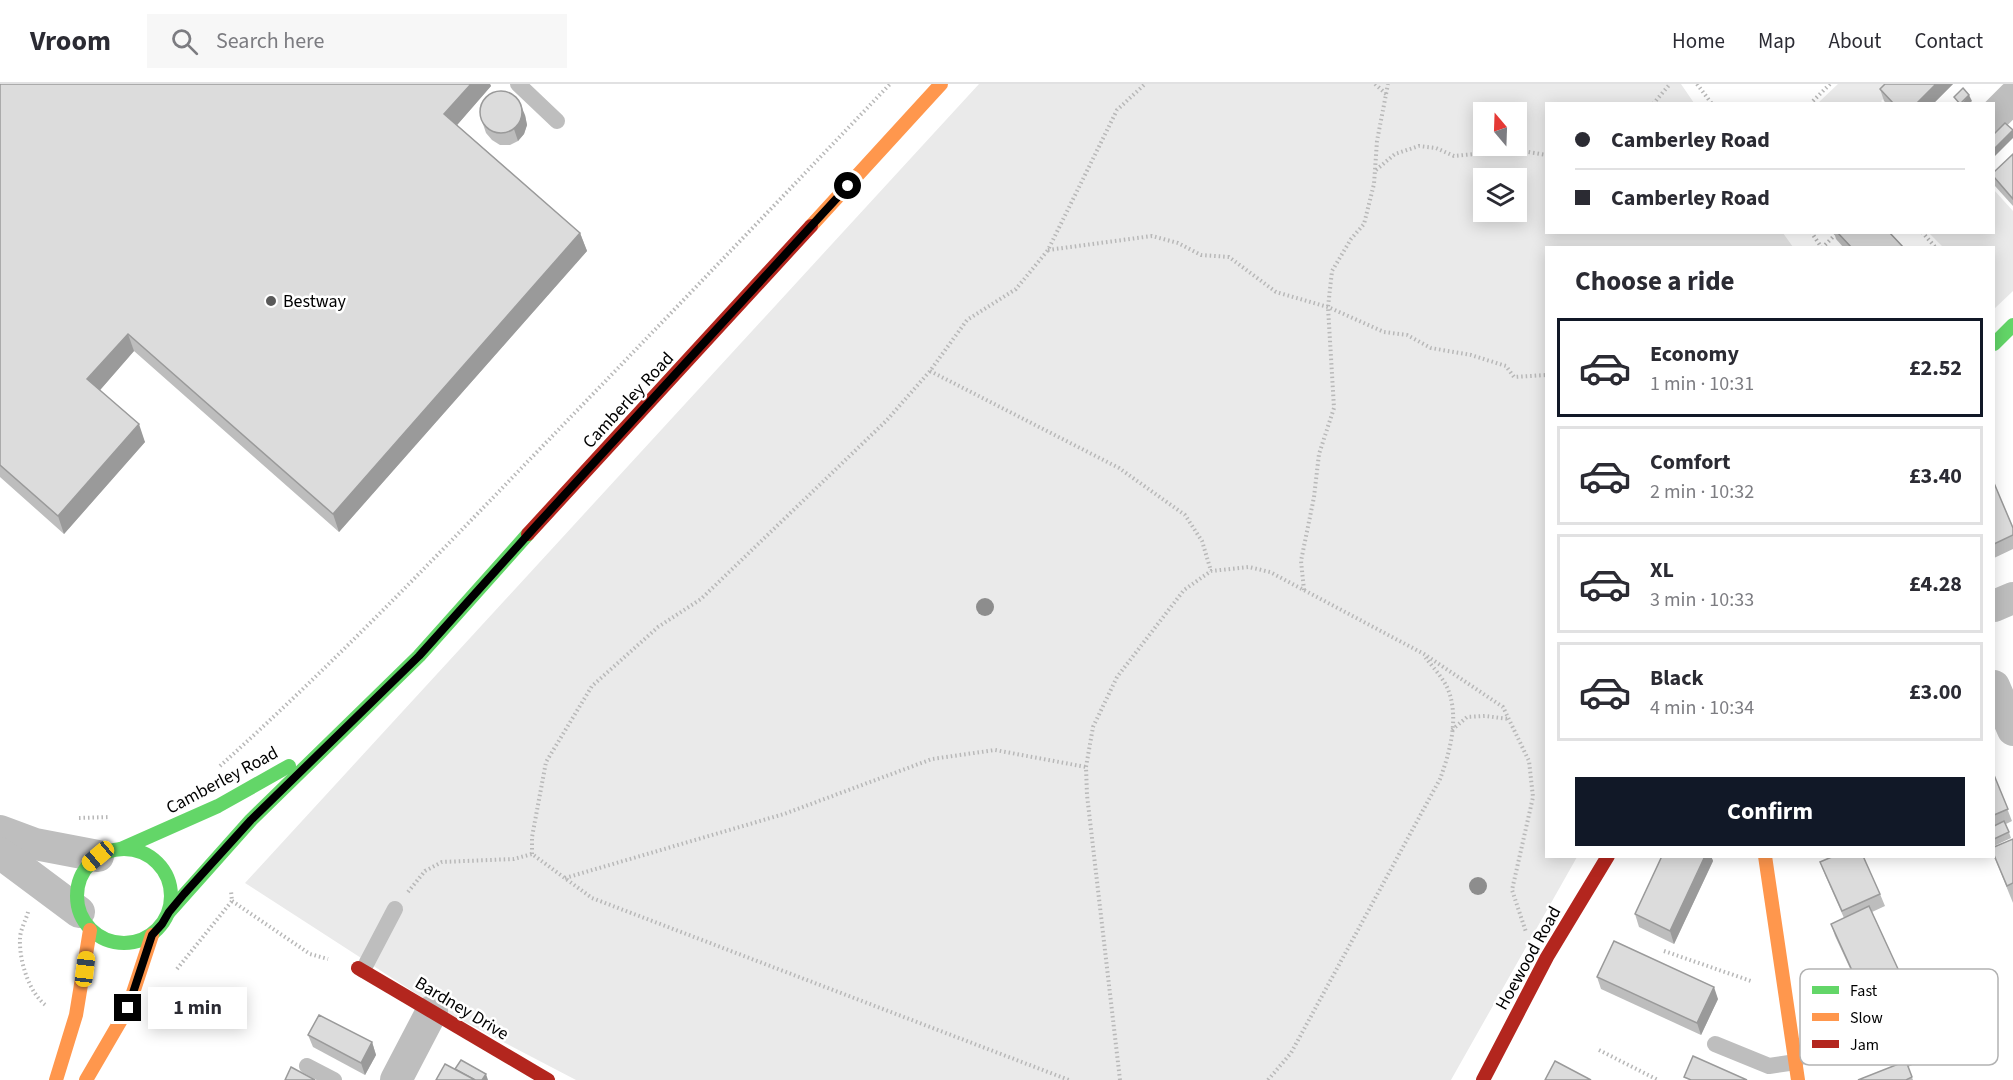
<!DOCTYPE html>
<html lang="en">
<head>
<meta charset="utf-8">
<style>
  body { margin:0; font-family:"Source Sans 3",sans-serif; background:#f7f7f7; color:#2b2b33; height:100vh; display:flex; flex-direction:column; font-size:22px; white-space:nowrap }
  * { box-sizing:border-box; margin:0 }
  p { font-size:20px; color:#7c7c81 }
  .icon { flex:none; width:33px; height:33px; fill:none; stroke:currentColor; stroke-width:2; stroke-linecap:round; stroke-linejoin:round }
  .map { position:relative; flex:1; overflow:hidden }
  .sheet { position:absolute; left:1545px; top:162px; width:450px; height:612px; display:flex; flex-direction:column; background:#fff; border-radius:0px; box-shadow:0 3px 15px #0003 }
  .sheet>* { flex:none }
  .top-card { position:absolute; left:1545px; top:18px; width:450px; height:132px; border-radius:0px; box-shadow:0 3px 15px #0003; display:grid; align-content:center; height:132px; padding:0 30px; background:#fff }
  .needle { width:39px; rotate:341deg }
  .fabs { position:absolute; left:1473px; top:18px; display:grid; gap:12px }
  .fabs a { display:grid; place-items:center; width:54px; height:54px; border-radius:0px; background:#fff; box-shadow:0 3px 15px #0003; font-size:30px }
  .end { position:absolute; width:27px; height:27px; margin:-14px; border:8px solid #000; background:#fff; box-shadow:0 0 0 3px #fff }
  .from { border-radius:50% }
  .bubble { position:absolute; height:42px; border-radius:0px; background:#fff; box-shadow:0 3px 15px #0003; font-size:20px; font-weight:700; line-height:42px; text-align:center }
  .car { position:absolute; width:18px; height:36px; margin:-18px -9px; border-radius:8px; box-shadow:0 0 4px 2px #0007; background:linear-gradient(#f5c518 24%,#345 0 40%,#f5c518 0 76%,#345 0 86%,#f5c518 0) }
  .top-card b { display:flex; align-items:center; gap:21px; height:57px; font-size:22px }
  .top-card b+b { border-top:2px solid #e1e1e2 }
  .top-card i { width:15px; height:15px; background:#2b2b33 }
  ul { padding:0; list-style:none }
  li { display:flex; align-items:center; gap:18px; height:99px; margin:0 12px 9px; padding:0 18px; border:3px solid #e1e1e2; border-radius:0px }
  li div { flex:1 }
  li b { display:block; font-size:22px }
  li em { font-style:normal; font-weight:700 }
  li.on { border-color:#111827 }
  li>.icon { width:54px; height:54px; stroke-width:1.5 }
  h2 { padding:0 30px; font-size:27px; line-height:72px }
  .primary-button { display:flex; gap:12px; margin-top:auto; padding:12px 30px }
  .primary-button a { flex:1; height:69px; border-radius:0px; background:#111827; color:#fff; font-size:24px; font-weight:700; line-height:69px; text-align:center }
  header { display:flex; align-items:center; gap:36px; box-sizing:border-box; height:84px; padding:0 30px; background:#fff; border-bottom:2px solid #e1e1e2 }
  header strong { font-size:28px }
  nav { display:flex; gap:33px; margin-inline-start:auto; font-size:21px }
  .search { width:420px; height:54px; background:#f7f7f7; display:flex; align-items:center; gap:15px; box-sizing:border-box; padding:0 21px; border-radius:0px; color:#7c7c81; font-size:22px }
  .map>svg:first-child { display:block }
  .green { fill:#eaeaea; fill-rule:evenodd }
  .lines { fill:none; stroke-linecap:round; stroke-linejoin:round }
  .path { stroke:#b8b8b8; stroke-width:4; stroke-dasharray:1.5 3; stroke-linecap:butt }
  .lane { stroke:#bebebe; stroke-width:16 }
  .street { stroke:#bebebe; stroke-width:32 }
  .fast { stroke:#63d668; stroke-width:14 }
  .slow { stroke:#ff974d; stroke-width:14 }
  .jam { stroke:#b3261e; stroke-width:14 }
  .tree { fill:#8d8d8d }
  .wall { fill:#bdbdbd }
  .shaded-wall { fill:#9a9a9a }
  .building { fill:#dcdcdc; stroke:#9a9a9a; stroke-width:1.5 }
  .route { stroke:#000; stroke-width:8 }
  .poi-dot { fill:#595959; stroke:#fff; stroke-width:2 }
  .labels { text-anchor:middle; stroke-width:5; stroke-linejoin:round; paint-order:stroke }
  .poi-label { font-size:18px; fill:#000; stroke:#fff; text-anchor:start }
  .street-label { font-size:18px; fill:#000; stroke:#fff }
  .key { fill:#fff; stroke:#b2b2b2; stroke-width:1.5 }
  .key-label { font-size:16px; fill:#000 }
</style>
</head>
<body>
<header>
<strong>Vroom</strong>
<div class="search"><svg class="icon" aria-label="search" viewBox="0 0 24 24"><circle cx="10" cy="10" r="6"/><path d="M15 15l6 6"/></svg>Search here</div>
<nav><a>Home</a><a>Map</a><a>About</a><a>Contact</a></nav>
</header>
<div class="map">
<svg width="2013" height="996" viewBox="0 0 2013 996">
  <rect width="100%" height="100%" fill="#fff"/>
  <g class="green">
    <path d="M979,0H1681L1694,19L1546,20V148L1783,149L1793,163L1546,164V772L1577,773L1451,996H576L440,925L245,799ZM1484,28H1516V62H1484ZM1484,94H1516V128H1484Z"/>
    <path d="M1838,0H1899L1881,17L1883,19H1818Z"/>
    <path d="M1994,106L2013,127V207L1994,225V164L1943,163L1929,149L1994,148Z"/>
  </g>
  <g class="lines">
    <g class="path">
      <path d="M1375,0L1387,11"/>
      <path d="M1697,0L1712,20"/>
      <path d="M1813,17L1830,0"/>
      <path d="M1653,20L1670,0"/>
      <path d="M1376,86L1395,70L1419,62L1436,64L1454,72L1516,66L1546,71"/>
      <path d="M1811,148L1822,164"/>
      <path d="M1922,148L1936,164"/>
      <path d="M1822,164L1838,148"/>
      <path d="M1048,166L1152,152L1178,159L1201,171L1229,173L1276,208L1328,223L1384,248L1407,251L1431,264L1471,271L1506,282L1514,293L1546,291"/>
      <path d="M930,287L1119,384L1185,431L1202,457L1211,487"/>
      <path d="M1304,506L1301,477L1314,413L1319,370L1334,324L1328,223L1332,187L1351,155L1364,140L1374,100L1377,57L1388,0"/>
      <path d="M1452,646L1467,633L1485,632L1509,635"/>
      <path d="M220,682C329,584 432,477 534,371C653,248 772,124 890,0"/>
      <path d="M79,734L110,733"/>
      <path d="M532,770V753L546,678L592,602L658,543L701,515L887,336L930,287L967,236L1016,205L1048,166L1117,26L1145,0"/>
      <path d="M565,794L784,730L932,675L995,666L1086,683"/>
      <path d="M408,808L425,787L442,778L514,775L532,770L592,814L1069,996"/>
      <path d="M232,817L310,870L328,875"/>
      <path d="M28,828C26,836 20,846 20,855C19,876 29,910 47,922"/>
      <path d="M1664,867L1751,897"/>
      <path d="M177,885L232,817L231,807"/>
      <path d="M1599,966L1658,996"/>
      <path d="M1120,996L1087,711L1086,683L1093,643L1117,593L1184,506L1211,487L1249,483L1270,488L1424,570L1503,623L1529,677L1533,713L1512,806L1526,848"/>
      <path d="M1268,996L1291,969L1440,695C1450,668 1460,632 1447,603C1442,593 1432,582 1425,573"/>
    </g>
    <g class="lane">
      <path d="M518,0L557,37"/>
      <path d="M363,886L395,825"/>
      <path d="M1715,960L1769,982L1796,978"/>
      <path d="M307,982L334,996"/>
    </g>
    <g class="street">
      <path d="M1994,32L2013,13"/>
      <path d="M1994,522L2013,514"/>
      <path d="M1994,602L2013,646"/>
      <path d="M0,747L35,760L98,772"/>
      <path d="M0,769L79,828"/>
      <path d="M396,996L432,927"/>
    </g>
    <g class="fast">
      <path d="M1994,260L2013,241"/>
      <circle cx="124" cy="812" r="47"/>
      <path d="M121,765L218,722L289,682"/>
      <path d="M169,828L251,736L419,572L528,450"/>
    </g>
    <g class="slow">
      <path d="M811,142L941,0"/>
      <path d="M1765,772L1798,996"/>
      <path d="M56,996L76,931L90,846"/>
      <path d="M86,996L128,924L152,851"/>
    </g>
    <g class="jam">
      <path d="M528,450L811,142"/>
      <path d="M358,884L548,996"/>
      <path d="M1483,996L1547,873L1608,772"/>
    </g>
  </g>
  <g class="tree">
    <circle cx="985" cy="523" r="9"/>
    <circle cx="1478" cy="802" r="9"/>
  </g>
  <g class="wall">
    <path d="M0,0H490L491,2L457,41L580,149L587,167L339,448L134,267L100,306L145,358L64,450L0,393Z"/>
    <path d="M1953,0L1933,20H1887L1884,17L1880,5Z"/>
    <path d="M525,31L527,41L524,50L518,57L510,61H500L492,56L486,49L482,37Z"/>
    <path d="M2013,70V122L1995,102L1994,97V88Z"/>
    <path d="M1834,148H1889L1904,164H1844L1836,155Z"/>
    <path d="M1994,399L2013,444V465L1994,474Z"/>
    <path d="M1994,691L2012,737L2006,740L2011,754L1994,762Z"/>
    <path d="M2013,755V819L1994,772V763Z"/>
    <path d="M1662,772H1711L1713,777L1674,860L1639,843L1635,830Z"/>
    <path d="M1820,778L1880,810L1885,822L1872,828L1902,894L1935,956L1940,968L1908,983L1913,996H1858L1901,979L1872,913L1865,917L1835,852L1831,840L1844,834L1825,791Z"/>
    <path d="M1597,893L1718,915L1701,951L1601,905Z"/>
    <path d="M308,951L372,958L376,971L365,991L313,963Z"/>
  </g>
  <g class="shaded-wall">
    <path d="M471,0H490L491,2L451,48L444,30Z"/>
    <path d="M1936,0H1953L1933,20H1916Z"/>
    <path d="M1969,11L1972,17L1969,20H1961Z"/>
    <path d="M520,19L525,31L527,41L524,50L518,57L514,45Z"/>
    <path d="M2013,46V54L1994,73V65Z"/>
    <path d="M580,149L587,167L339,448L333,430Z"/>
    <path d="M128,250L134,267L94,313L87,295Z"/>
    <path d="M139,340L145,358L64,450L58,432Z"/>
    <path d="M1705,772H1711L1713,777L1674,860L1670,847Z"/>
    <path d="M1714,903L1718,915L1701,951L1697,939Z"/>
    <path d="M372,958L376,971L365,991L361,979Z"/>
    <path d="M486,990L488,996H482Z"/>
  </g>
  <g class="building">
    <path d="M0,0H471L444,30L580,149L333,430L128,250L87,295L139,340L58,432L0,381Z"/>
    <path d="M1885,0H1936L1916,20H1894L1880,5Z"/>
    <path d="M1963,4L1969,11L1960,20L1954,13Z"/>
    <circle cx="501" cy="28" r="21"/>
    <path d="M2005,39L2013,46L1994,65V50Z"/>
    <path d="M2013,70V115L1994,93V88Z"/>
    <path d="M1837,148H1889L1904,164H1852Z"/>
    <path d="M1994,399L2013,444V451L1994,460Z"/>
    <path d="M1994,691L2008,725L1994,731Z"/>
    <path d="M2004,737L2009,748L1994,755V742Z"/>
    <path d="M2013,755V799L2007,802L1994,771V763Z"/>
    <path d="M1662,772H1705L1670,847L1635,830Z"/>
    <path d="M1834,772H1863L1880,810L1842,827L1820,778Z"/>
    <path d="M1869,822L1899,887L1860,904L1831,840Z"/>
    <path d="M1614,857L1714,903L1697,939L1597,893Z"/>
    <path d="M319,931L372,958L361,979L308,951Z"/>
    <path d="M1693,972L1747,996H1691L1684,993Z"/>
    <path d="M461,976L486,990L482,996H475L455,985Z"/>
    <path d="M1555,977L1591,996H1545Z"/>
    <path d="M1906,977L1912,993L1906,996H1858Z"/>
    <path d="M445,980L475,996H436Z"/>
    <path d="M291,983L315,996H285Z"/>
  </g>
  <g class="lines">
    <path class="route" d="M128,924L152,851L162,840L169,828L184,810L251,736L419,572L534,444L848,102"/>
  </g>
  <circle class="poi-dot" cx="271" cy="217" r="6"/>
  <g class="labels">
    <g class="poi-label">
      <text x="283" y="223">Bestway</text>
    </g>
    <g class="street-label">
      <text transform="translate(628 316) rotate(-47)" y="6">Camberley Road</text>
      <text transform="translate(222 696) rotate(-28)" y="6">Camberley Road</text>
      <text transform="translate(1528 874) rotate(-61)" y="6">Hoewood Road</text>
      <text transform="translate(462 924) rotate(31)" y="6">Bardney Drive</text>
    </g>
  </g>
  <rect x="1800" y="885" width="198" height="96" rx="9" class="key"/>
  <rect x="1812" y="902" width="27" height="8" fill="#63d668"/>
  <rect x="1812" y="929" width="27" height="8" fill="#ff974d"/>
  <rect x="1812" y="956" width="27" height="8" fill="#b3261e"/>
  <g class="key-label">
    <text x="1850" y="912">Fast</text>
    <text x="1850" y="939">Slow</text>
    <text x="1850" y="966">Jam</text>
  </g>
</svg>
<div class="fabs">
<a><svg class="needle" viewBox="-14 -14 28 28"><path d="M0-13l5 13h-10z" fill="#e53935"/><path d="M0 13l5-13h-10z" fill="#7c7c81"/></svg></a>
<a><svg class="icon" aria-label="layers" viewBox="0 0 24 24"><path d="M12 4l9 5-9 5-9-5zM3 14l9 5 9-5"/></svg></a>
</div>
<i class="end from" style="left:848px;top:102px"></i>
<i class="end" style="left:128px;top:924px"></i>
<div class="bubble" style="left:148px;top:903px;width:99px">1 min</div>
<i class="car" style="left:98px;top:772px;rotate:230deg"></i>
<i class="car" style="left:85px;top:885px;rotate:7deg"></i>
<div class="top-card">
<b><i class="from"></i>Camberley Road</b>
<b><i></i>Camberley Road</b>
</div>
<section class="sheet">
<h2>Choose a ride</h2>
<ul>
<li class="on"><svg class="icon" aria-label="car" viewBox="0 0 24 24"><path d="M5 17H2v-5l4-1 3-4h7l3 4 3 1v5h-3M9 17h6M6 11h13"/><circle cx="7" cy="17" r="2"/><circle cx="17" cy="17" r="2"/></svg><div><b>Economy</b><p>1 min · 10:31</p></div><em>£2.52</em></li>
<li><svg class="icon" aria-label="car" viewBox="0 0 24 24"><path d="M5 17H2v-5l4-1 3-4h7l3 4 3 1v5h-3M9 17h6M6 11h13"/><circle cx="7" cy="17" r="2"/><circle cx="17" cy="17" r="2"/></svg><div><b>Comfort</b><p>2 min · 10:32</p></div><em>£3.40</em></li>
<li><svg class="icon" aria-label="car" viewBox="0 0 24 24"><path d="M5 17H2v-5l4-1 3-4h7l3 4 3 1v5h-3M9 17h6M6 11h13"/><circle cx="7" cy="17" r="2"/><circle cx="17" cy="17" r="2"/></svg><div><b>XL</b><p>3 min · 10:33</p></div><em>£4.28</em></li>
<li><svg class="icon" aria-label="car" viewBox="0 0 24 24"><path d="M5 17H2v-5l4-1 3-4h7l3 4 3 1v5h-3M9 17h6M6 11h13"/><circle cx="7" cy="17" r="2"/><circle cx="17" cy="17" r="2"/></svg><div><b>Black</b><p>4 min · 10:34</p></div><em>£3.00</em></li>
</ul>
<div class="primary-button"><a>Confirm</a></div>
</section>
</div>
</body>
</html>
